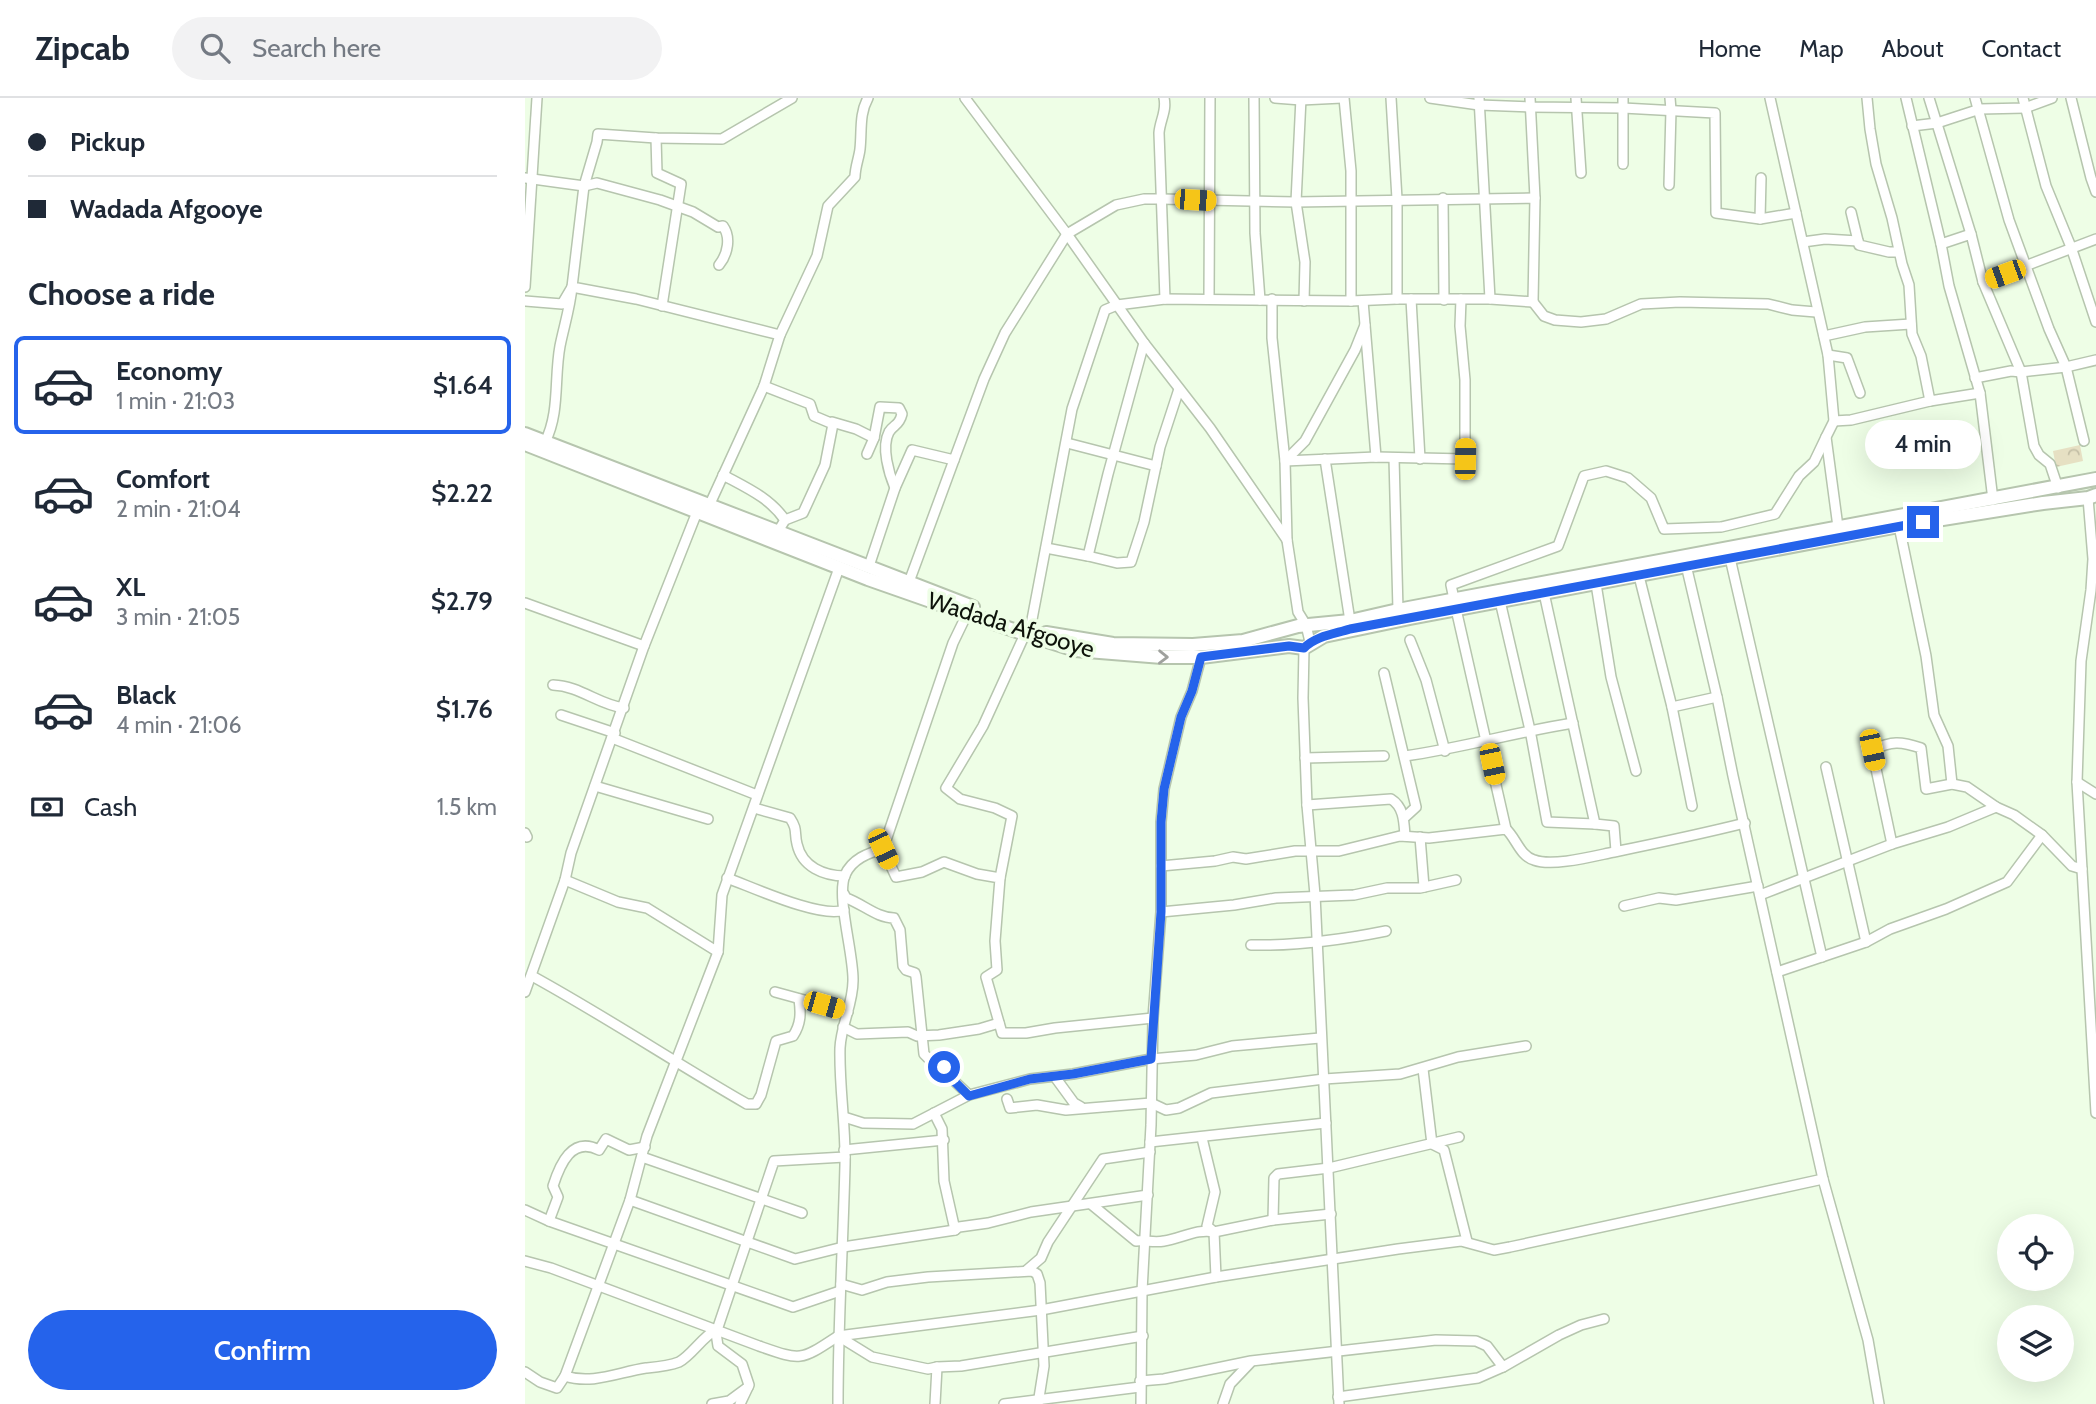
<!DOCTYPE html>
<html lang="en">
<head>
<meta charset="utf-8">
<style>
  body { margin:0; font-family:Cabin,sans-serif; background:#f2f2f3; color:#1f2937; height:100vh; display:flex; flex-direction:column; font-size:26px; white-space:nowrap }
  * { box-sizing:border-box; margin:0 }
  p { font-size:23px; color:#747a83 }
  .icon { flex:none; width:38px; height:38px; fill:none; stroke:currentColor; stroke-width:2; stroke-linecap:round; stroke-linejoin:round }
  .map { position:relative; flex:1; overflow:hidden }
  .side { display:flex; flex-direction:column; background:#fff; width:525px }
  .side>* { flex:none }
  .top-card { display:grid; align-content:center; height:154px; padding:0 28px; background:#fff }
  .controls { position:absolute; left:1472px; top:1116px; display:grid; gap:14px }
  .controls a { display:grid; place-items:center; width:77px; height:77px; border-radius:50%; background:#fff; box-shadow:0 7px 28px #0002; font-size:35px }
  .end { position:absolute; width:32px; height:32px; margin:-16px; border:9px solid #2563eb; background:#fff; box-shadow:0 0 0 4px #fff }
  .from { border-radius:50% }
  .bubble { position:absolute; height:49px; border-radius:24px; background:#fff; box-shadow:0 7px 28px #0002; font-size:23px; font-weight:600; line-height:49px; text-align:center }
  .car { position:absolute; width:21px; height:42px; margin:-21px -10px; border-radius:9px; box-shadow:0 0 5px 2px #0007; background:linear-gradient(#f5c518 24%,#345 0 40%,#f5c518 0 76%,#345 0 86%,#f5c518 0) }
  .top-card b { display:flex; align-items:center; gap:24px; height:66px; font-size:26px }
  .top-card b+b { border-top:2px solid #e0e1e3 }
  .top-card i { width:18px; height:18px; background:#1f2937 }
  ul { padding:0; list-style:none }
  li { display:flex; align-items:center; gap:21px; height:98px; margin:0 14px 10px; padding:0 14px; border:4px solid transparent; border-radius:10px }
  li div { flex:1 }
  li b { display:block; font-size:26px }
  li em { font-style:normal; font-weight:600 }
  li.on { border-color:#2563eb }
  li>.icon { width:63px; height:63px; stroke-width:1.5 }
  h2 { padding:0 28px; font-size:32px; line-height:84px }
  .pay { display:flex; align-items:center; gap:18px; height:77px; padding:0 28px; font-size:26px }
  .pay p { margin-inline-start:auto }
  .button { display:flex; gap:14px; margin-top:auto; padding:14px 28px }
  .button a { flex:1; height:80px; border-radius:42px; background:#2563eb; color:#fff; font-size:28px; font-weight:600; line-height:80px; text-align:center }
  header { display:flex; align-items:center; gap:42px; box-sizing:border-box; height:98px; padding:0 35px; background:#fff; border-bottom:2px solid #e0e1e3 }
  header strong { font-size:33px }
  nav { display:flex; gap:38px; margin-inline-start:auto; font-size:24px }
  .search { width:490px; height:63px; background:#f2f2f3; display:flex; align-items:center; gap:18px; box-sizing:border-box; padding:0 24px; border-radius:38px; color:#747a83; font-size:26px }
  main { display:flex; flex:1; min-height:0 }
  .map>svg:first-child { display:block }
  .park { fill:url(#park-crowns) }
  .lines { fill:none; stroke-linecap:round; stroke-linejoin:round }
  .minor-casing { stroke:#b6c5ae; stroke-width:12 }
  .highway-casing { stroke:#b6c5ae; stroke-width:16 }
  .minor { stroke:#fff; stroke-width:9 }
  .highway { stroke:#fff; stroke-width:12 }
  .oneway { stroke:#9fa19d }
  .route { stroke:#2563eb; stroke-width:9 }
  .labels { text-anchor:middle; stroke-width:7; stroke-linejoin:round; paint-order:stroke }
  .street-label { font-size:24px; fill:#0e130b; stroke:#eefee6 }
</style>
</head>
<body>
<header>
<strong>Zipcab</strong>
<div class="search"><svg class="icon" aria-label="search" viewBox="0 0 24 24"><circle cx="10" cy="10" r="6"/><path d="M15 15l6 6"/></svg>Search here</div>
<nav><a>Home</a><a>Map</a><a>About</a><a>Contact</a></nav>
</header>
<main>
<section class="side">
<div class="top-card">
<b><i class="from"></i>Pickup</b>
<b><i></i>Wadada Afgooye</b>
</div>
<h2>Choose a ride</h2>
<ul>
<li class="on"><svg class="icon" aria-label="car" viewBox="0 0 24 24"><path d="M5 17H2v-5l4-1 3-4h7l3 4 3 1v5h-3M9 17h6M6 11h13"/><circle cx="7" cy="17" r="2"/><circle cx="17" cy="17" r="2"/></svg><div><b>Economy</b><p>1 min · 21:03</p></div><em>$1.64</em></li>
<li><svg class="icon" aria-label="car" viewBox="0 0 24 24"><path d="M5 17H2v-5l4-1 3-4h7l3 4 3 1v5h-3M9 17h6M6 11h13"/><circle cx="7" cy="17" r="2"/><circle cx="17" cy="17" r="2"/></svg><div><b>Comfort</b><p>2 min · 21:04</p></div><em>$2.22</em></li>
<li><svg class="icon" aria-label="car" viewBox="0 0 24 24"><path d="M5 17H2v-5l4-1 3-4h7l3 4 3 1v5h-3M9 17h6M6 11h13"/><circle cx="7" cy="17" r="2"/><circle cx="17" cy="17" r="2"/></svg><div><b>XL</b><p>3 min · 21:05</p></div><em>$2.79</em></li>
<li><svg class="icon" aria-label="car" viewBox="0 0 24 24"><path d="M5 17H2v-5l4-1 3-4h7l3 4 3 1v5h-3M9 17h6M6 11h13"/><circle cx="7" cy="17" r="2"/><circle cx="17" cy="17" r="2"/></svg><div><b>Black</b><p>4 min · 21:06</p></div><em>$1.76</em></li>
</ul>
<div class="pay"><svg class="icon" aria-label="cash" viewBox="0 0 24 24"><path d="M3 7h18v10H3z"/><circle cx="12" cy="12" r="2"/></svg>Cash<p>1.5 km</p></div>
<div class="button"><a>Confirm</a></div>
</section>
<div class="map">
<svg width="1571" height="1306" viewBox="0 0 1571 1306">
  <defs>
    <pattern id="park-crowns" width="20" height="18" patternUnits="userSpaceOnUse" patternTransform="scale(1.75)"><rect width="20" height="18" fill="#e6e0c3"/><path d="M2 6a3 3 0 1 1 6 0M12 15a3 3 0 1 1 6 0" fill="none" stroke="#c4bfa6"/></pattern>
  </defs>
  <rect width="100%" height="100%" fill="#eefee6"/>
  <path class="park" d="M1555,347L1558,363L1531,369L1528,353Z"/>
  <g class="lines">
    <defs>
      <g id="minor">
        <path d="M440,0L542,136L619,245L685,330L762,442"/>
        <path d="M639,0C642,13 635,22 634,35L640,201"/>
        <path d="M729,0L730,135L735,202"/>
        <path d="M750,0L776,2L817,0"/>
        <path d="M776,0L771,104L780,164L779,203"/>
        <path d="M819,0L826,73V203"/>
        <path d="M866,0L872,101V201"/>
        <path d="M905,0L954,7L1005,9L1098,10L1190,15L1191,115L1235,121L1271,115"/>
        <path d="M954,0L965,201"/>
        <path d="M1005,0L1010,100"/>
        <path d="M1051,0L1056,75"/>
        <path d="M1245,0L1303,257L1309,323L1301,339L1313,429"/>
        <path d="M1342,0L1345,31L1351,66L1367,120L1377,166L1384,187L1387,236L1396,258L1405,303L1455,295"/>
        <path d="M1381,0L1416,146L1446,136L1458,184L1496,274"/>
        <path d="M1404,0L1446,136"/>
        <path d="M1450,0L1484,122L1524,231L1541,269L1559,343"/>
        <path d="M1498,0L1521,88L1546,149L1571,224"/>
        <path d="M1546,0L1566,80L1571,94"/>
        <path d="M1387,28L1412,25L1455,11L1500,10L1527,0"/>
        <path d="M131,40L132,75L156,86L137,208"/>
        <path d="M1098,66V0"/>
        <path d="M0,80L59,88L72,85L135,102L168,114L193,129L198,128C206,139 203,156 194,167"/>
        <path d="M1144,87L1146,12L1145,0"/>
        <path d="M918,100L919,202"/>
        <path d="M1326,114L1334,147L1364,154H1374"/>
        <path d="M1235,121L1236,80"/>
        <path d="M1278,144L1300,141L1333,143"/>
        <path d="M1416,146L1424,188L1455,295L1468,402"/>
        <path d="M1458,184L1571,141"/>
        <path d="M0,189L12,0"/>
        <path d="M684,201L685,0"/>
        <path d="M747,201V240L760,363L762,442L773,514L781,527L785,544"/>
        <path d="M886,201L895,361"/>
        <path d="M0,203L37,206L47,189C45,210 39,228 35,248C29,280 35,315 20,344"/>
        <path d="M838,203L851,359"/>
        <path d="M1008,204L1019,218L1030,222L1056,224L1081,221L1116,206L1155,204L1243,206L1267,212L1291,214"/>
        <path d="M840,227L830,252L780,343L760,363L851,359L940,361V282L935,228L936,201"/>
        <path d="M255,237L111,201L47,189L59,88L72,44L73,36L131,40L197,41L267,0"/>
        <path d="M1299,238L1340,229L1386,226"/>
        <path d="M1303,257L1322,260L1335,295"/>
        <path d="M1450,280L1486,273L1496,274"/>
        <path d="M239,288L285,306L289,318L308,326L300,367L278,415L260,422L252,435"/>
        <path d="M1309,323L1326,322L1405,303"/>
        <path d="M307,324L331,331L349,340L342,356"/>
        <path d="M349,340L355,309L374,310L377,316C374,328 369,326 364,334C356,349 364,376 370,390"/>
        <path d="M542,345L631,368"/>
        <path d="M869,360L873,512"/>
        <path d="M800,361L825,523"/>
        <path d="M198,377C222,390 245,400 260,422"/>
        <path d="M1533,390L1525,366L1514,357L1509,348L1496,274L1541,269L1571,262"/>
        <path d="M1563,400L1568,461L1566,492L1556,563L1552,684L1571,1015"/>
        <path d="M184,408L239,288L255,237L292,158L303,108L330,79C330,69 334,60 335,51C337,33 334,16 343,0"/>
        <path d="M1374,428L1401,558L1409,617L1423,648L1427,686"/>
        <path d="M521,450L563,458L583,376L619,245"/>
        <path d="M563,458L592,465L606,464L619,424L635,349L654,291"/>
        <path d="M1205,460L1297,859"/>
        <path d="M1161,467L1192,599L1208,678L1298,1081L1343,1242L1354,1306"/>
        <path d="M344,468L370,390L387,352L429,362L459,281L480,235L542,136L591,107L619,101H636L771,104L1010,100L1008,204L965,201H872L826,203L640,201L592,207L580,212L547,311L505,532"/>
        <path d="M1114,478L1147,609L1167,708"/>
        <path d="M384,484L429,362"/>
        <path d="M1071,486L1086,579L1111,673"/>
        <path d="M1019,495L1070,726L1089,728L1091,753"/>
        <path d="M929,501L926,487L1033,448L1059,378L1081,373L1103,380L1126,400L1139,431L1196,429L1250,416L1274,378L1289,364L1301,339"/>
        <path d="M975,503L1005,632L1022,724L1070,726"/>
        <path d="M0,505L119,548"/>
        <path d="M931,511L981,731"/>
        <path d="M885,542L901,582L920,653"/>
        <path d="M779,550L778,600L782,707L790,797L814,1306"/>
        <path d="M859,575L891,709L879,720"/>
        <path d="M28,587C55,588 74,607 99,610"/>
        <path d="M1147,609L1192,599"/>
        <path d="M36,617L90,635"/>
        <path d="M87,640L232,697"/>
        <path d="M880,658C937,650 991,634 1048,625"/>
        <path d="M780,660L859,658"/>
        <path d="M1301,669L1341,844"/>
        <path d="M1552,684L1571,696"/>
        <path d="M70,688L183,721"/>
        <path d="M782,707L866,701C879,709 879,724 880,738"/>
        <path d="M229,710L265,720C273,732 269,734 272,746C277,769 299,778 320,778"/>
        <path d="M0,735L2,739"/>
        <path d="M895,739L899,789"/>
        <path d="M1367,746L1347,652C1367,643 1375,643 1396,650L1401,691L1427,686L1442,689L1471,709L1489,717L1517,737L1547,768L1557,771"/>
        <path d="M358,751L428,545L442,516"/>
        <path d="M636,768L690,763L708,759L721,761L770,753H814L875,738L904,740L981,731C991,740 995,758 1009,762C1028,769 1069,758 1089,754C1133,745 1176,736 1220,725"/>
        <path d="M202,780C227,789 296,821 319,812"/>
        <path d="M475,780L487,718L470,710L435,701L421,690L458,628L500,536"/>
        <path d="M40,782L93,804L122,810L193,854"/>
        <path d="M319,796L321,800C338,806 352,820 369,820L375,832L378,868L381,872L390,875L391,879L399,956L405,962L417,965L426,980L444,997"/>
        <path d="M1235,797L1367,746L1423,729L1471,709"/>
        <path d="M1099,808L1134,800L1151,802L1233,788"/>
        <path d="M636,814L709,807L751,800L829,797L862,790H895L931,782"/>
        <path d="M726,847C772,848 816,842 861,833"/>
        <path d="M1252,874L1341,844L1365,831L1421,811L1482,784L1517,737"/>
        <path d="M7,878C80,918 149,964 222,1006H231L236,997L251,943L268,938C276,926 276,915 274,901"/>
        <path d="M0,894L40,782L46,755L119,548L172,414"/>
        <path d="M250,894L323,914"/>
        <path d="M318,929L332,936L383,934L392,938L414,937L454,931L474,925"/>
        <path d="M898,971L907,1046L919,1052L942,1143"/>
        <path d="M530,979L549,1005L556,1009"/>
        <path d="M482,1001L485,1010L512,1007L541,1012L626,1005L641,1012L654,1010L686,995L799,981L875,976L933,959L1001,948"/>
        <path d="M409,1015L417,1031L419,1083L430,1132"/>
        <path d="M319,1019L338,1025L388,1026L444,997L505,981L548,976L626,961L671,957L707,948L795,940"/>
        <path d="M677,1040L690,1094L682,1128L689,1134L691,1179"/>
        <path d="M625,1044L801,1025"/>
        <path d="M319,1052L419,1042"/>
        <path d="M117,1059L277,1115"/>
        <path d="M105,1102L270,1161L318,1149L430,1132L434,1129L463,1125L506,1114L623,1097"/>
        <path d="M566,1106L611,1143C621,1142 629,1145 639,1143C655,1141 673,1130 689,1134L748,1122L806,1116"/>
        <path d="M0,1112L24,1123L268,1209L315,1193"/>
        <path d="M748,1122L749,1080L753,1076L804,1070L934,1039"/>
        <path d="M24,1123L33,1099L28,1088C35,1066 47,1038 74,1052L81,1041L104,1052L120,1049"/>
        <path d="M0,1163L26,1170L234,1248C277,1263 275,1263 313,1238L516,1212L691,1179L873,1151L936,1143L969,1152L985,1149L1298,1081"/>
        <path d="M502,1172L516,1160L523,1144L578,1061L625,1054"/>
        <path d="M316,1186L337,1192L362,1184L403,1179L507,1173L512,1176L515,1185L519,1268L513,1306"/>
        <path d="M313,1238L347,1259L403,1271L412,1269L410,1306"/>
        <path d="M412,1269L436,1268L618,1238"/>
        <path d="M0,1274L15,1284L32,1290L40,1278L105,1102L122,1038L193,854L197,797L314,470"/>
        <path d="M40,1278C67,1287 94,1274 121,1270C132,1269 144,1268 154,1264C167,1257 177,1239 192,1231"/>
        <path d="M615,1283L639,1281L726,1263L911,1242L951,1243L962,1248L978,1269"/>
        <path d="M813,1299L953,1280L978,1269L1034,1237L1056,1227L1079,1221"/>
        <path d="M187,1306L204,1303L223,1289"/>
        <path d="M215,1306L224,1287L217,1266L193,1248L191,1235L249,1063L320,1059"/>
        <path d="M313,1306C313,1226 318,1147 320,1067C321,1028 314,989 315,950C316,927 328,906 328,883C329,857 311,799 320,777C327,761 343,755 358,751L371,779L397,774L419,764L452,776L475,780L470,843L472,872L461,879L477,935H501L530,930L628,920"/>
        <path d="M479,1306L615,1289"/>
        <path d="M616,1306L617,1193L626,1027L628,920L636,814V724L639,691L656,619L667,593L676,559"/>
        <path d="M698,1306L705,1286L725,1265"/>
      </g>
      <g id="highway">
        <path d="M0,336L448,509"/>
        <path d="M0,346L343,481L500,536L550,552L637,559H676L764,548L779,550L799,538L885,520L1374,428L1518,405L1563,400L1571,397"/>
        <path d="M521,535L588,546L668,547L718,543L773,528L825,523L873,512L1571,381"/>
      </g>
    </defs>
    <use href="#minor" class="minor-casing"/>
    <use href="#highway" class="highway-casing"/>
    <use href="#minor" class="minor"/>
    <use href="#highway" class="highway"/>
  </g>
  <defs><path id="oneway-chevron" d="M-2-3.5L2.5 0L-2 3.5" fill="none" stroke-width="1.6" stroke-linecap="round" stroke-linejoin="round" transform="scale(1.75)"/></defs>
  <use class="oneway" href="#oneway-chevron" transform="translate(638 559) rotate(1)"/>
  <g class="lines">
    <path class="route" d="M419,969L426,980L444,998L505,981L548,976L626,961L636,814V724L639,691L656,619L667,593L676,559L764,548L779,550C791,538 809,536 825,531L1398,424"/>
  </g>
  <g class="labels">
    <g class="street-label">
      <text transform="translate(486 527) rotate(17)" y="8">Wadada Afgooye</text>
    </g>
  </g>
</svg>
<div class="controls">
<a><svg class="icon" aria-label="locate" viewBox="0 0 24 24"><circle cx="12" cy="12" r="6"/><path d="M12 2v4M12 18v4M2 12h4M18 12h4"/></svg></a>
<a><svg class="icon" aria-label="layers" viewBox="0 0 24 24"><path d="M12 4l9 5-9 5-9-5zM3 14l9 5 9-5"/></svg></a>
</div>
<i class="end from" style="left:419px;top:969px"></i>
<i class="end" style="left:1398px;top:424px"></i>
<div class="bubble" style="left:1340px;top:322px;width:116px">4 min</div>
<i class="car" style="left:670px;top:102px;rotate:93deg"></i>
<i class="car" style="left:1480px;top:176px;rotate:250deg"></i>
<i class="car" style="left:940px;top:361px;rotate:1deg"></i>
<i class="car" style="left:1347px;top:652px;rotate:168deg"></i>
<i class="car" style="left:967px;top:666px;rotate:168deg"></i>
<i class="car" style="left:358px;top:751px;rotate:155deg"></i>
<i class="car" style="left:299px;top:907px;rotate:106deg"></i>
</div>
</main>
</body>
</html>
